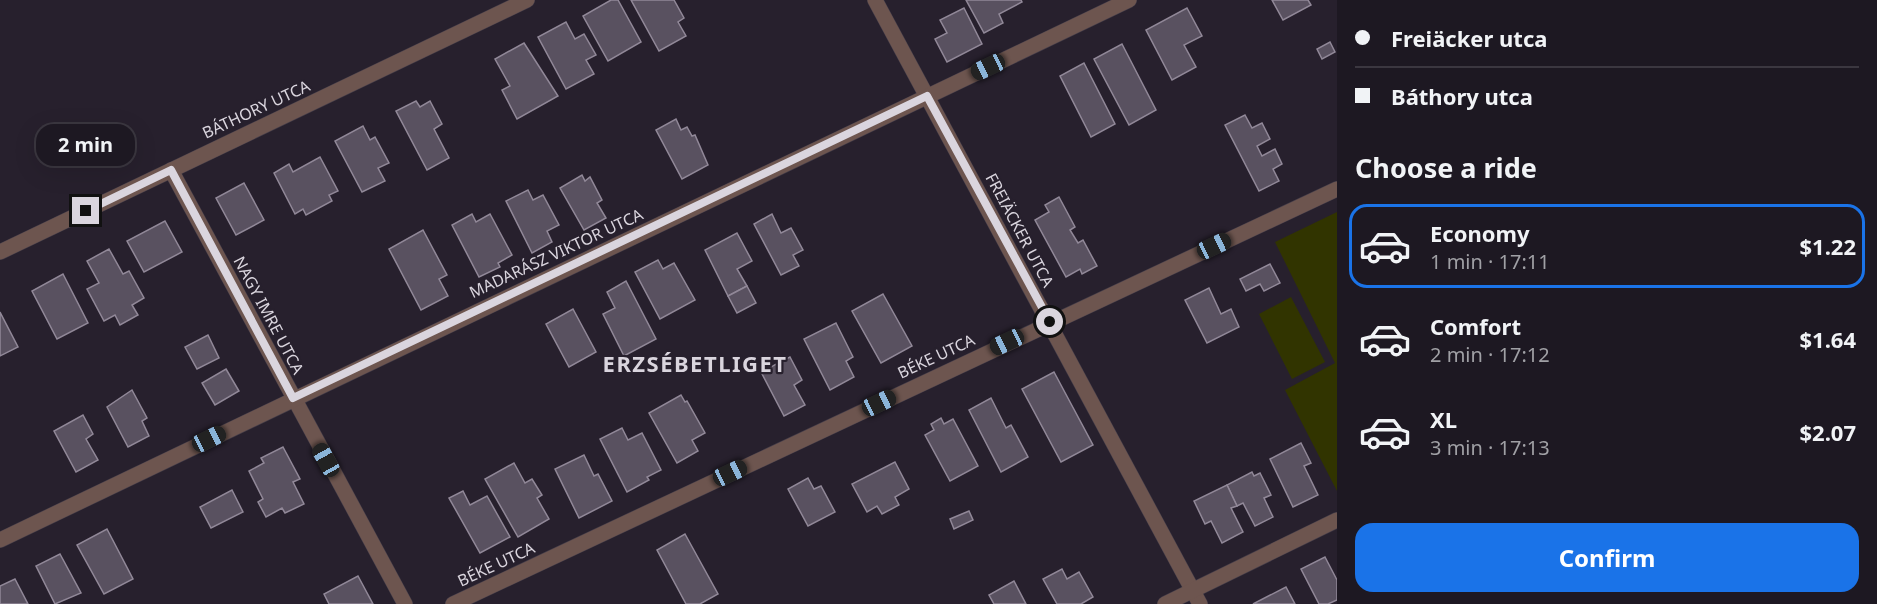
<!DOCTYPE html>
<html lang="en">
<head>
<meta charset="utf-8">
<style>
  body { margin:0; font-family:"Noto Sans",sans-serif; background:#25212a; color:#f1f3f6; height:100vh; display:flex; flex-direction:column; font-size:22px; white-space:nowrap }
  * { box-sizing:border-box; margin:0 }
  p { font-size:20px; color:#a0a0a5 }
  .icon { flex:none; width:33px; height:33px; fill:none; stroke:currentColor; stroke-width:2; stroke-linecap:round; stroke-linejoin:round }
  .map { position:relative; flex:1; overflow:hidden }
  .details { display:flex; flex-direction:column; background:#1d1822; width:540px }
  .details>* { flex:none }
  .hud { display:grid; align-content:center; height:132px; padding:0 18px; background:#1d1822 }
  .end { position:absolute; width:27px; height:27px; margin:-14px; border:8px solid #dad5de; background:#111; box-shadow:0 0 0 3px #111 }
  .from { border-radius:50% }
  .bubble { position:absolute; height:42px; border-radius:18px; background:#1d1822; box-shadow:0 6px 24px #0002,0 0 0 2px #3b3740; font-size:20px; font-weight:700; line-height:42px; text-align:center }
  .car { position:absolute; width:18px; height:36px; margin:-18px -9px; border-radius:8px; box-shadow:0 0 4px 2px #0007; background:linear-gradient(#222 24%,#8ab4d8 0 40%,#222 0 76%,#8ab4d8 0 86%,#222 0) }
  .hud b { display:flex; align-items:center; gap:21px; height:57px; font-size:22px }
  .hud b+b { border-top:2px solid #3b3740 }
  .hud i { width:15px; height:15px; background:#f1f3f6 }
  ul { padding:0; list-style:none }
  li { display:flex; align-items:center; gap:18px; height:84px; margin:0 12px 9px; padding:0 6px; border:3px solid transparent; border-radius:18px }
  li div { flex:1 }
  li b { display:block; font-size:22px }
  li em { font-style:normal; font-weight:700 }
  li.selected { border-color:#1a73e8 }
  li>.icon { width:54px; height:54px; stroke-width:1.5 }
  h2 { padding:0 18px; font-size:27px; line-height:72px }
  .button { display:flex; gap:12px; margin-top:auto; padding:12px 18px }
  .button a { flex:1; height:69px; border-radius:18px; background:#1a73e8; color:#fff; font-size:24px; font-weight:700; line-height:69px; text-align:center }
  main { display:flex; flex:1; min-height:0 }
  .map>svg:first-child { display:block }
  .grass { fill:#313400 }
  .building { fill:#595160; stroke:#918898; stroke-width:1.5 }
  .lines { fill:none; stroke-linecap:round; stroke-linejoin:round }
  .minor-casing { stroke:#443d49; stroke-width:16 }
  .minor { stroke:#6d554f; stroke-width:15 }
  .route { stroke:#dad5de; stroke-width:8 }
  .labels { text-anchor:middle; stroke-width:4.5; stroke-linejoin:round; paint-order:stroke }
  .street-label { font-size:16px; fill:#dad5de; stroke:#27202d }
  .district-label { font-size:22px; font-weight:bold; letter-spacing:1.5px; fill:#dad5de; stroke:#27202d }
</style>
</head>
<body>
<main>
<div class="map">
<svg width="1337" height="604" viewBox="0 0 1337 604">
  <rect width="100%" height="100%" fill="#27202d"/>
  <g class="grass">
    <path d="M1337,212V491L1285,390L1335,363L1275,242Z"/>
    <path d="M1291,297L1325,362L1292,379L1259,314Z"/>
  </g>
  <g class="building">
    <path d="M611,0H618L641,42L608,61L583,16Z"/>
    <path d="M631,0H674L684,18L678,22L686,36L659,51Z"/>
    <path d="M966,0H1021L1022,2L999,14L1003,23L984,33Z"/>
    <path d="M1272,0H1308L1311,5L1283,20Z"/>
    <path d="M964,8L982,44L947,62L935,39L947,33L940,20Z"/>
    <path d="M1187,8L1202,36L1184,45L1196,67L1172,80L1146,30Z"/>
    <path d="M566,22L575,39L584,34L596,55L586,60L594,74L566,89L538,37Z"/>
    <path d="M1330,42L1335,52L1322,59L1317,49Z"/>
    <path d="M524,43L558,96L517,119L502,90L510,86L495,59Z"/>
    <path d="M1122,44L1156,110L1129,125L1094,59Z"/>
    <path d="M1084,63L1115,124L1091,137L1060,76Z"/>
    <path d="M416,101L420,107L430,101L442,124L434,129L449,158L427,170L396,111Z"/>
    <path d="M1245,115L1252,128L1262,123L1270,139L1257,146L1262,156L1275,149L1282,164L1273,169L1279,181L1259,191L1225,125Z"/>
    <path d="M676,119L681,130L687,127L692,136L695,135L708,165L682,179L656,130Z"/>
    <path d="M363,126L370,140L375,137L389,163L378,168L385,181L362,192L335,141Z"/>
    <path d="M320,157L338,191L329,195L332,201L306,215L303,209L295,214L274,173L289,164L293,172Z"/>
    <path d="M582,175L585,181L590,177L602,200L597,203L606,218L584,230L560,188Z"/>
    <path d="M244,183L264,220L236,235L216,198Z"/>
    <path d="M528,190L533,200L543,195L559,225L547,231L552,242L532,253L506,201Z"/>
    <path d="M1059,197L1075,227L1070,230L1078,243L1083,240L1097,266L1082,274L1080,269L1066,277L1035,220L1049,212L1045,205Z"/>
    <path d="M472,214L476,222L490,214L512,255L498,263L500,267L479,277L452,225Z"/>
    <path d="M772,214L781,233L791,228L803,250L793,255L799,266L781,275L754,224Z"/>
    <path d="M165,221L182,252L144,272L127,241Z"/>
    <path d="M423,230L447,275L439,279L448,296L421,310L389,249Z"/>
    <path d="M737,233L752,261L737,269L747,286L728,296L705,250Z"/>
    <path d="M109,249L123,274L129,271L144,298L132,305L138,315L120,325L115,315L104,321L87,289L99,283L87,261Z"/>
    <path d="M658,260L663,269L674,263L695,300L660,319L635,272Z"/>
    <path d="M1270,264L1280,283L1264,291L1260,284L1246,291L1240,279Z"/>
    <path d="M63,274L88,323L57,339L32,291Z"/>
    <path d="M626,281L656,339L624,356L603,314L615,308L607,292Z"/>
    <path d="M747,286L756,303L737,313L728,296Z"/>
    <path d="M1209,288L1221,314L1231,309L1239,327L1207,343L1185,300Z"/>
    <path d="M883,294L912,346L881,363L852,311Z"/>
    <path d="M573,309L596,352L569,367L546,324Z"/>
    <path d="M0,312L18,347L0,356Z"/>
    <path d="M836,323L853,357L846,361L854,377L830,390L804,339Z"/>
    <path d="M208,335L219,358L197,369L185,347Z"/>
    <path d="M790,357L802,380L794,385L805,405L784,416L761,372Z"/>
    <path d="M226,369L239,391L215,405L202,383Z"/>
    <path d="M1054,372L1093,445L1061,462L1022,389Z"/>
    <path d="M132,390L147,418L142,421L149,436L128,447L107,407Z"/>
    <path d="M681,395L685,402L687,401L705,433L692,440L698,451L677,463L649,413Z"/>
    <path d="M991,398L1006,428L1011,425L1028,457L1001,472L969,410Z"/>
    <path d="M83,415L93,434L86,439L98,460L76,472L54,431Z"/>
    <path d="M941,418L944,424L953,419L978,466L950,481L925,435L934,430L931,424Z"/>
    <path d="M622,428L628,440L642,433L661,470L647,477L649,480L627,492L600,439Z"/>
    <path d="M1301,443L1311,463L1304,466L1318,495L1293,507L1270,459Z"/>
    <path d="M283,447L300,479L293,482L304,504L285,513L282,508L266,517L258,502L263,499L249,471L264,463L261,458Z"/>
    <path d="M584,455L594,476L598,474L612,501L579,518L555,469Z"/>
    <path d="M895,462L909,489L895,497L899,505L882,514L877,506L867,512L852,484Z"/>
    <path d="M514,463L525,483L532,479L542,495L537,498L549,519L518,537L485,479Z"/>
    <path d="M1252,472L1254,476L1260,473L1271,495L1264,498L1273,517L1255,526L1243,503L1237,506L1227,485Z"/>
    <path d="M808,478L814,489L821,486L835,512L808,526L788,489Z"/>
    <path d="M1227,485L1237,506L1231,508L1243,532L1222,543L1211,521L1205,524L1194,501Z"/>
    <path d="M232,490L243,512L211,528L200,507Z"/>
    <path d="M463,491L470,505L487,496L510,537L480,553L449,498Z"/>
    <path d="M969,511L973,520L954,529L950,519Z"/>
    <path d="M107,529L133,579L104,594L77,545Z"/>
    <path d="M685,534L718,594L700,604H686L657,550Z"/>
    <path d="M60,554L81,593L55,604L36,566Z"/>
    <path d="M1325,557L1337,580V600L1328,604H1319L1301,569Z"/>
    <path d="M1062,569L1067,579L1079,572L1093,597L1081,604H1057L1043,579Z"/>
    <path d="M358,576L373,604H329L324,594Z"/>
    <path d="M15,579L28,604H0V586Z"/>
    <path d="M1014,581L1026,604H994L989,595Z"/>
    <path d="M1286,587L1295,604H1253Z"/>
  </g>
  <g class="lines">
    <defs>
      <g id="minor">
        <path d="M875,0L1200,604"/>
        <path d="M171,170L405,604"/>
        <path d="M0,252L527,0"/>
        <path d="M0,540L1129,0"/>
        <path d="M453,604L1337,189"/>
        <path d="M1165,604L1337,520"/>
      </g>
    </defs>
    <use href="#minor" class="minor-casing"/>
    <use href="#minor" class="minor"/>
  </g>
  <g class="lines">
    <path class="route" d="M86,211L171,170L293,398L927,96L1050,322"/>
  </g>
  <g class="labels">
    <g class="street-label">
      <text transform="translate(256 109) rotate(-25)" y="6">BÁTHORY UTCA</text>
      <text transform="translate(1020 230) rotate(62)" y="6">FREIÄCKER UTCA</text>
      <text transform="translate(556 253) rotate(-25)" y="6">MADARÁSZ VIKTOR UTCA</text>
      <text transform="translate(269 315) rotate(62)" y="6">NAGY IMRE UTCA</text>
      <text transform="translate(936 356) rotate(-25)" y="6">BÉKE UTCA</text>
      <text transform="translate(496 564) rotate(-25)" y="6">BÉKE UTCA</text>
    </g>
    <g class="district-label">
      <text x="695" y="372">ERZSÉBETLIGET</text>
    </g>
  </g>
</svg>
<i class="end from" style="left:1050px;top:322px"></i>
<i class="end" style="left:86px;top:211px"></i>
<div class="bubble" style="left:36px;top:124px;width:99px">2 min</div>
<i class="car" style="left:988px;top:67px;rotate:245deg"></i>
<i class="car" style="left:1214px;top:246px;rotate:65deg"></i>
<i class="car" style="left:1007px;top:342px;rotate:245deg"></i>
<i class="car" style="left:879px;top:403px;rotate:65deg"></i>
<i class="car" style="left:209px;top:439px;rotate:64deg"></i>
<i class="car" style="left:326px;top:460px;rotate:331deg"></i>
<i class="car" style="left:730px;top:473px;rotate:65deg"></i>
</div>
<section class="details">
<div class="hud">
<b><i class="from"></i>Freiäcker utca</b>
<b><i></i>Báthory utca</b>
</div>
<h2>Choose a ride</h2>
<ul>
<li class="selected"><svg class="icon" aria-label="car" viewBox="0 0 24 24"><path d="M5 17H2v-5l4-1 3-4h7l3 4 3 1v5h-3M9 17h6M6 11h13"/><circle cx="7" cy="17" r="2"/><circle cx="17" cy="17" r="2"/></svg><div><b>Economy</b><p>1 min · 17:11</p></div><em>$1.22</em></li>
<li><svg class="icon" aria-label="car" viewBox="0 0 24 24"><path d="M5 17H2v-5l4-1 3-4h7l3 4 3 1v5h-3M9 17h6M6 11h13"/><circle cx="7" cy="17" r="2"/><circle cx="17" cy="17" r="2"/></svg><div><b>Comfort</b><p>2 min · 17:12</p></div><em>$1.64</em></li>
<li><svg class="icon" aria-label="car" viewBox="0 0 24 24"><path d="M5 17H2v-5l4-1 3-4h7l3 4 3 1v5h-3M9 17h6M6 11h13"/><circle cx="7" cy="17" r="2"/><circle cx="17" cy="17" r="2"/></svg><div><b>XL</b><p>3 min · 17:13</p></div><em>$2.07</em></li>
</ul>
<div class="button"><a>Confirm</a></div>
</section>
</main>
</body>
</html>
